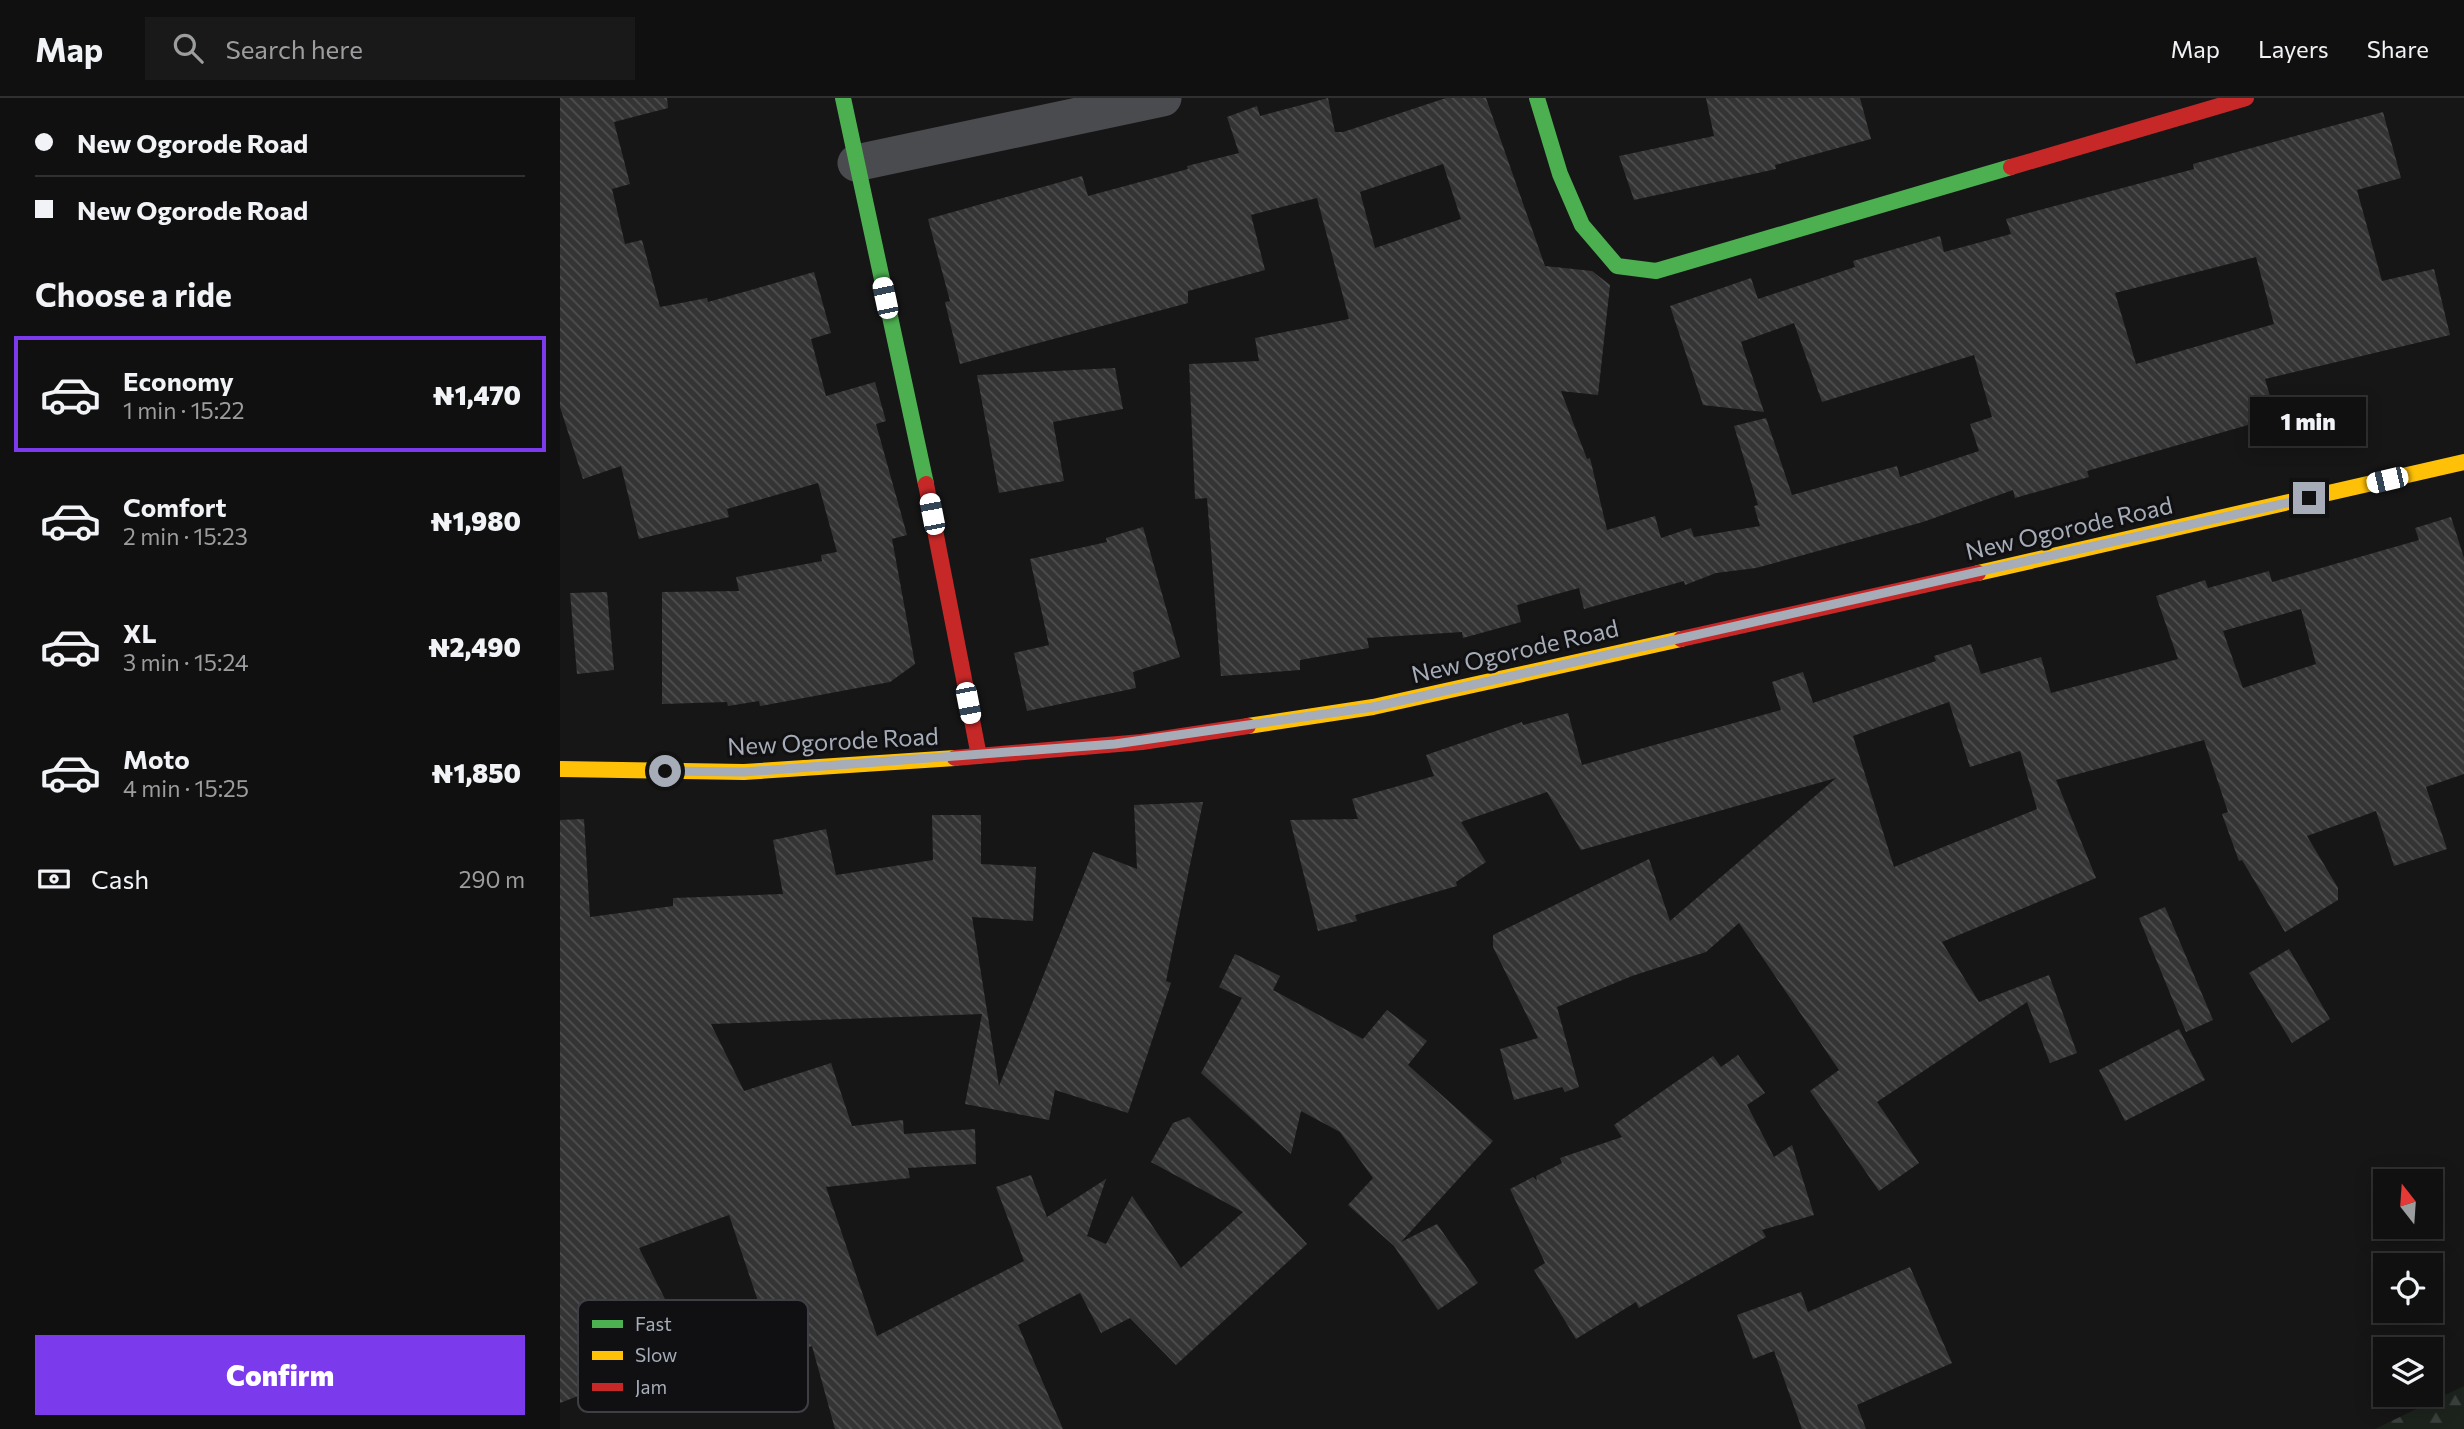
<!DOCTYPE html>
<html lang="en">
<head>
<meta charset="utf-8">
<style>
  body { margin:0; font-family:Commissioner,sans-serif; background:#191919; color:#f1f3f6; height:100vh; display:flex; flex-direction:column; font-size:26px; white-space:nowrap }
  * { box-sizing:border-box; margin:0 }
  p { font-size:23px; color:#9c9d9f }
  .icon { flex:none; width:38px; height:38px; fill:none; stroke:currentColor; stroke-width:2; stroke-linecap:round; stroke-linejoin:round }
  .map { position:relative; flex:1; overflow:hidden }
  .panel { display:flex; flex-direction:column; background:#101010; width:560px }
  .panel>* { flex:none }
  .hud { display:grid; align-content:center; height:154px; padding:0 35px; background:#101010 }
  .needle { width:46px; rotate:343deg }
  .controls { position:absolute; left:1813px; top:1071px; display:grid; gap:14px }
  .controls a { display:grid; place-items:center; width:70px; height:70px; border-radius:0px; background:#101010; box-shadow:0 4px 18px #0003,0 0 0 2px #303030; font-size:35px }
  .end { position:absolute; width:32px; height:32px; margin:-16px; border:9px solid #a6adb8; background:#111; box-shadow:0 0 0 4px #111 }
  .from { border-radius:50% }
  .bubble { position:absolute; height:49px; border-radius:0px; background:#101010; box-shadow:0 4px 18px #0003,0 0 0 2px #303030; font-size:23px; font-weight:800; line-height:49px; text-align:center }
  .car { position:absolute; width:21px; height:42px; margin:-21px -10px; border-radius:9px; box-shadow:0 0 5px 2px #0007; background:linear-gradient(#fff 24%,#345 0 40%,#fff 0 76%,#345 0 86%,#fff 0) }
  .hud b { display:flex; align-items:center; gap:24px; height:66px; font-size:26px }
  .hud b+b { border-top:2px solid #303030 }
  .hud i { width:18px; height:18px; background:#f1f3f6 }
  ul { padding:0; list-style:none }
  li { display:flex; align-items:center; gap:21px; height:116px; margin:0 14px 10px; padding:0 21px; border:4px solid transparent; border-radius:0px }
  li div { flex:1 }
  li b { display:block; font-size:26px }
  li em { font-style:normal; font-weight:800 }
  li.on { border-color:#7c3aed }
  li>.icon { width:63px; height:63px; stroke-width:1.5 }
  h2 { padding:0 35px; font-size:32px; line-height:84px }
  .pay { display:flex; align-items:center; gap:18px; height:77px; padding:0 35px; font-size:26px }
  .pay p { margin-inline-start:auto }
  .action { display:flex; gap:14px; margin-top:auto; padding:14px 35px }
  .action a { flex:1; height:80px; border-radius:0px; background:#7c3aed; color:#fff; font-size:28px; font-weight:800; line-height:80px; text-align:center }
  header { display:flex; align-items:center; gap:42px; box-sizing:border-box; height:98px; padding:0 35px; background:#101010; border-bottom:2px solid #303030 }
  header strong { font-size:33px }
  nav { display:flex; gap:38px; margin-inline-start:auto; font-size:24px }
  .search { width:490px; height:63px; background:#191919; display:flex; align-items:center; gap:18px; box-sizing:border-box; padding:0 24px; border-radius:0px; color:#9c9d9f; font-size:26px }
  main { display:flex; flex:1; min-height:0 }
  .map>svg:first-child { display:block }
  .forest { fill:url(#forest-firs) }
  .building { fill:url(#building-back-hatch); fill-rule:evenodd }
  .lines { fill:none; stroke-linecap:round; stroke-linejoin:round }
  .street { stroke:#4a4b4f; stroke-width:37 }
  .fast { stroke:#4caf50; stroke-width:16 }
  .slow { stroke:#ffc107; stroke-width:16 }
  .jam { stroke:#c62828; stroke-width:16 }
  .route { stroke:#a6adb8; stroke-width:9 }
  .labels { text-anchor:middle; stroke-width:6; stroke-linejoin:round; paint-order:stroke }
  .street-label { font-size:24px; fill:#a6adb8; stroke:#101012 }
  .key { fill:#101012; stroke:#3d3f44; stroke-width:2 }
  .key-label { font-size:19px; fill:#a6adb8 }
</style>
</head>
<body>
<header>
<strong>Map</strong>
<div class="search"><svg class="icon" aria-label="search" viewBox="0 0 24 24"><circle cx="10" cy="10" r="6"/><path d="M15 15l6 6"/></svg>Search here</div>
<nav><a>Map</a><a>Layers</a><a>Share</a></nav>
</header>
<main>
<section class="panel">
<div class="hud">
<b><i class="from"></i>New Ogorode Road</b>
<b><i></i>New Ogorode Road</b>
</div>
<h2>Choose a ride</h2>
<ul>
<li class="on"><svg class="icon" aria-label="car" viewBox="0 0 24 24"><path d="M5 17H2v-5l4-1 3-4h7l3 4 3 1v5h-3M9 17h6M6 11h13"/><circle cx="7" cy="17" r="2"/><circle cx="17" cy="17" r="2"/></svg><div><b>Economy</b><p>1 min · 15:22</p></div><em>₦1,470</em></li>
<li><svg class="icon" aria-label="car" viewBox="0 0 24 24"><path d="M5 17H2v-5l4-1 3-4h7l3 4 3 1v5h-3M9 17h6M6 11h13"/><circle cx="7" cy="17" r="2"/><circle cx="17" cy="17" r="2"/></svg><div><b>Comfort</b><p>2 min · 15:23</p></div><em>₦1,980</em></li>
<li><svg class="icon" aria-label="car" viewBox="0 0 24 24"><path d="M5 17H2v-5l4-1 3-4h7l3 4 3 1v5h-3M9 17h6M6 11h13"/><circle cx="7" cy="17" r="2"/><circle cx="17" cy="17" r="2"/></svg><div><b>XL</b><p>3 min · 15:24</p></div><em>₦2,490</em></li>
<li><svg class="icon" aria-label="car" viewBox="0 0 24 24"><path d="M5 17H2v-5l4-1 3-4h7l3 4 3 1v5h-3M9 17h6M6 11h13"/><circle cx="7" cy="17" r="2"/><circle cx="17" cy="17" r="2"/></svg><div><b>Moto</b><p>4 min · 15:25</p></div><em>₦1,850</em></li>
</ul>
<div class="pay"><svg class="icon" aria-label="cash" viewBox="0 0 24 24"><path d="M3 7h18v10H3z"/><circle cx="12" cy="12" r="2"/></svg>Cash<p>290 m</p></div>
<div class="action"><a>Confirm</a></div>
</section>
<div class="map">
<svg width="1904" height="1331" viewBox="0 0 1904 1331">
  <defs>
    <pattern id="forest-firs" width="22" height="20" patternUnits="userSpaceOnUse" patternTransform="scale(1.75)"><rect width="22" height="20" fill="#1c231d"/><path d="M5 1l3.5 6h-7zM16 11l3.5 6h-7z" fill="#3a403c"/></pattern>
    <pattern id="building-back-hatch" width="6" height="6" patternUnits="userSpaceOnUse" patternTransform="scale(1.75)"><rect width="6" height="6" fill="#343435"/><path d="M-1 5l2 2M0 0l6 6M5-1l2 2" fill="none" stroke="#4e4f50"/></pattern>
  </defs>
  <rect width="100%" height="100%" fill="#161616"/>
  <path class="forest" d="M1904,1288V1331H1815Z"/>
  <g class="building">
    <path d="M0,0H107L108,10L54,24L70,86L52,91L65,146L82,142L100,209L147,200L148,204L254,174L271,235L251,241L266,298L315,284L326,323L316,326L347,437L332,441L355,566L330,584L200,608L199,603L168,608L167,604L102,606V494L179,493L176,479L262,463L261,457L277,454L258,385L167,411L169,419L79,441L61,368L23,381L0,309Z"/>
    <path d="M768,0L775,34H783L886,0H926L985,168L1032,173L1050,187L1038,297L1001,293L1027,361L1030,360L1047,432L1095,418L1101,440L1131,430L1134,439L1200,428L1194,408L1198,407L1174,328L1206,320L1232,397L1337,368L1340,379L1419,353L1410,326L1432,319L1414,257L1262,304L1234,225L1181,244L1204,314L1143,307L1110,208L1191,180L1198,201L1295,169L1293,163L1380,138L1384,154L1451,136L1446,121L1634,71L1633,66L1823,14L1841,80L1797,92L1822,183L1874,171L1890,237L1705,281L1716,319L1527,373L1529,379L1455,400L1453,392L1363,424L1196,470L1156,475L1125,487L1124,483L1024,511L1019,490L957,507L961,524L903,540L902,534L807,540L809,550L740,562V572L661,578L647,400L635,401L629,266L699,263L695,240L789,221L757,100L691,117L705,172L628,193V205L400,266L385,204L390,203L368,121L522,78L528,98L628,71L627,68L679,55L667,19L697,8L700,18ZM883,66L901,121L815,150L800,94ZM1696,159L1714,226L1576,266L1555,195Z"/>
    <path d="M1146,0H1300L1311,41L1215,67L1216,71L1074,102L1059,58L1154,38Z"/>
    <path d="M555,270L563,311L493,324L504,383L439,395L417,277Z"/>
    <path d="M1891,419L1904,460V676L1866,689L1887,751L1834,768L1816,713L1747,738L1778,790V802L1725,834L1682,762L1679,763L1662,716L1668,714L1644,642L1496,682L1536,780L1382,844L1419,904L1489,877L1517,955L1490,965L1467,904L1317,1004L1359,1065L1319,1093L1250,993L1279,972L1179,825L1146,854L1072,878L997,909L1019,989L1005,994L1002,989L954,1002L940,951L978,940L933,849V837L1089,761L1110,823L1276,680L1021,752L987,694L901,724L926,764L896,784L897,788L795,817L797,823L758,833L730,722L798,721L792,701L874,678L866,657L962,624L963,627L1008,615L1022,667L1221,612L1212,584L1243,574L1253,605L1376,563L1374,558L1411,546L1421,576L1481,559L1491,595L1618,561L1596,498L1645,482L1648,490L1709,473L1712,484L1859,442L1855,430ZM1741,511L1756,566L1683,590L1663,533ZM1389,604L1410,669L1460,653L1477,711L1334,769L1293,638Z"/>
    <path d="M583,429L620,559L573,574L576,590L467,613L454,555L489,547L470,461L547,444L546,440Z"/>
    <path d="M47,494L54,572L17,576L10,495Z"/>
    <path d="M643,704L606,883L611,885L568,1015L495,992L489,1022L405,1006L422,916L151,926L184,993L271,965L292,1028L343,1022L344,1036L415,1031L416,1066L348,1070L350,1080L266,1089L317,1238L464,1163L436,1089L471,1077L487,1119L546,1081L527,1138L546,1146L572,1098L621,1170L683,1114L591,1064L613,1025L629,1019L747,1146L616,1267L570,1220L541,1235L520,1195L458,1227L503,1331H275L252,1248L218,1261L214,1249L171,1265L158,1228L201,1212L169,1117L79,1150L132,1254L0,1305V722L24,721L30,819L113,808V800L223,796L213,742L266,731L276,777L373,762L372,717H421V766L476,769L473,823L412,819L439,988L533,754L577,771L574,707Z"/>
    <path d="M1605,809L1653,922L1626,934L1579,820Z"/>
    <path d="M1729,851L1770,921L1732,945L1689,875Z"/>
    <path d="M675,856L720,878L713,892L803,941L827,912L867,943L848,967L933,1043L841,1144L877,1126L918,1185L878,1212L834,1148L788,1107L813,1080L780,1034L741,1013L731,1056L641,975L682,900L659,889Z"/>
    <path d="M1619,931L1645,982L1565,1023L1539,972Z"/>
    <path d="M1178,957L1205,995L1187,1007L1214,1059L1232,1047L1254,1117L1202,1132L1206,1139L1079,1210L1076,1204L1016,1241L974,1172L985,1165L950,1091L973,1079L977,1083L976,1078L1002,1065L1000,1060L1062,1039L1054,1027L1153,958L1161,969Z"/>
    <path d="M1350,1169L1392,1265L1297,1307L1306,1331H1242L1214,1253L1193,1261L1177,1217L1241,1194L1248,1214Z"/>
  </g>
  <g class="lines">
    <path class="street" d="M296,65L603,0"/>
    <g class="fast">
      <path d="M283,0L366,386"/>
      <path d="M977,0L1000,76L1022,127L1057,168L1096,173L1451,69"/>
    </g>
    <g class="slow">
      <path d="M1418,475L1904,364"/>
      <path d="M688,628L813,609L1121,541"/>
      <path d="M0,671L184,674L395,660"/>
    </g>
    <g class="jam">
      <path d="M1451,69L1686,0"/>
      <path d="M366,386L419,658"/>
      <path d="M1121,541L1418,475"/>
      <path d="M395,660L582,644L688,628"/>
    </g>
  </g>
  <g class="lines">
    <path class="route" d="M105,673L184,674L555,646L813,609L1749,400"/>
  </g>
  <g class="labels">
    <g class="street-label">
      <text transform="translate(1509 431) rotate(-13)" y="8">New Ogorode Road</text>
      <text transform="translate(955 554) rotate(-13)" y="8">New Ogorode Road</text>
      <text transform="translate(273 644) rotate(-3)" y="8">New Ogorode Road</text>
    </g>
  </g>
  <rect x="18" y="1202" width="230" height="112" rx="10" class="key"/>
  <rect x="32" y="1222" width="31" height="8" fill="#4caf50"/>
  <rect x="32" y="1253" width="31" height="9" fill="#ffc107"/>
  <rect x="32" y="1285" width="31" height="8" fill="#c62828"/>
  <g class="key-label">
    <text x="75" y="1233">Fast</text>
    <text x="75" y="1264">Slow</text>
    <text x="75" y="1296">Jam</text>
  </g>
</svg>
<div class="controls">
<a><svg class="needle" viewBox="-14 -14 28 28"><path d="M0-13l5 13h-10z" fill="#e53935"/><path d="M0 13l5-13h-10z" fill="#9c9d9f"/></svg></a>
<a><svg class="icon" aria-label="locate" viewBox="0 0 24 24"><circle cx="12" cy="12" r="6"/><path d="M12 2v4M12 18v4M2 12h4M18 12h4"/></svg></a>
<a><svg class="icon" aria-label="layers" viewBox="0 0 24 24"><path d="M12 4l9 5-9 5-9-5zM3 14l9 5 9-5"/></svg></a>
</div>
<i class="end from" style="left:105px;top:673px"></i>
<i class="end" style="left:1749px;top:400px"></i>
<div class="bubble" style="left:1690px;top:299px;width:116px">1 min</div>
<i class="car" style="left:325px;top:200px;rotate:348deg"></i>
<i class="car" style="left:1827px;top:382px;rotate:257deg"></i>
<i class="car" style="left:372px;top:416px;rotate:349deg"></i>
<i class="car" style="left:408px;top:605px;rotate:169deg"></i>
</div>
</main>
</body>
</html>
